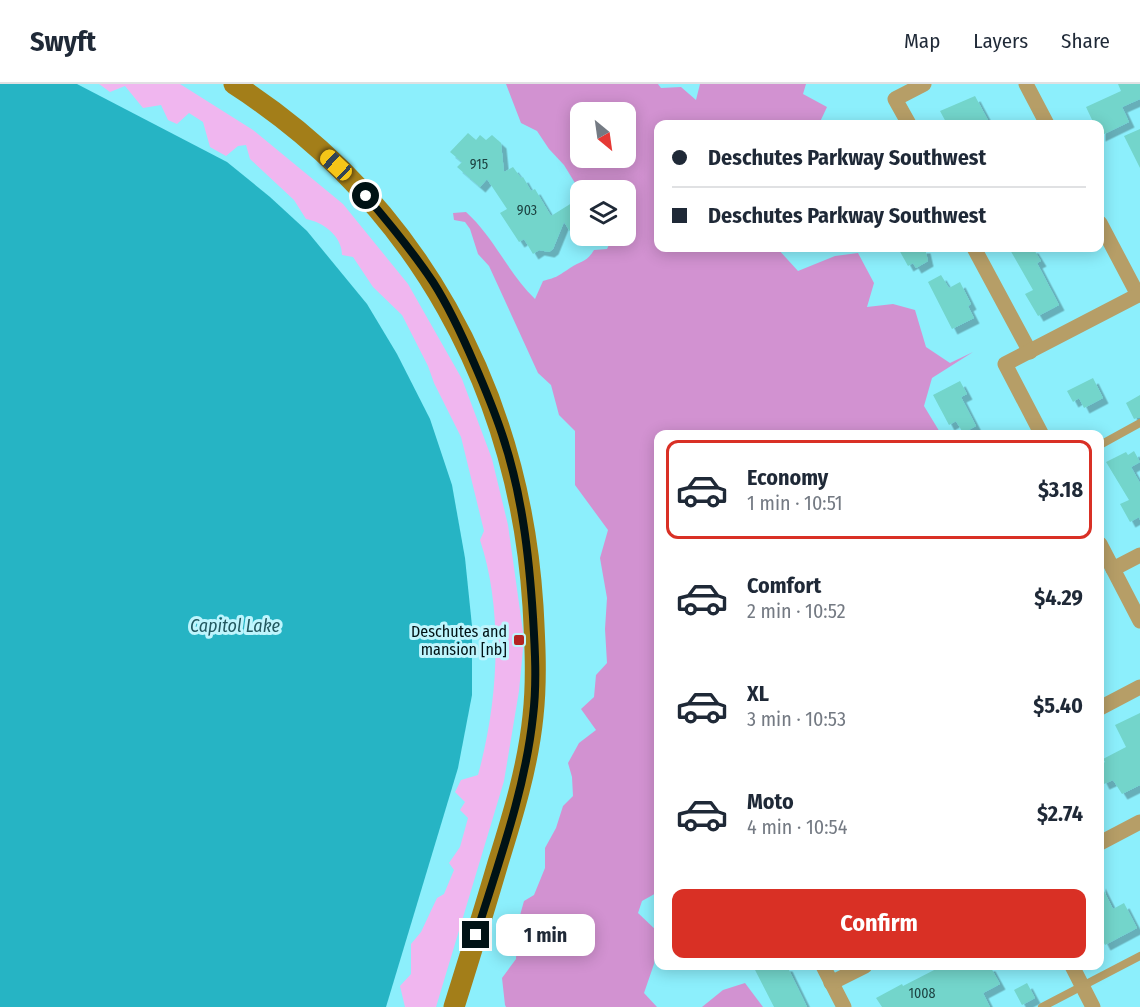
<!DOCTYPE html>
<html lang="en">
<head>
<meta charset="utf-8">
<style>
  body { margin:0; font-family:"Fira Sans Condensed",sans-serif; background:#f2f2f3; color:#1f2937; height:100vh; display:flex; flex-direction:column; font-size:22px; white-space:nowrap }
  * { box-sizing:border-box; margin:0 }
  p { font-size:20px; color:#747a83 }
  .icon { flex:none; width:33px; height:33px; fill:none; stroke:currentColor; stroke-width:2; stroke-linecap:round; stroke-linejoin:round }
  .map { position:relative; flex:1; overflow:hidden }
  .sheet { position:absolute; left:654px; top:346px; width:450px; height:540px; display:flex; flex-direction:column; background:#fff; border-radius:12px; box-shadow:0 3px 15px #0003 }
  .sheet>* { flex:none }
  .guide { position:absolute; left:654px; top:36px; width:450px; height:132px; border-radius:12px; box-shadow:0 3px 15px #0003; display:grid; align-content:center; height:132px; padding:0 18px; background:#fff }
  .needle { width:39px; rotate:151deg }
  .buttons { position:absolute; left:570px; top:18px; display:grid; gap:12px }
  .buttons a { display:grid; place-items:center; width:66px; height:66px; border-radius:12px; background:#fff; box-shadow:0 3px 15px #0003; font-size:30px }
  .end { position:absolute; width:27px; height:27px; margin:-14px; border:8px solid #001215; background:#fff; box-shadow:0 0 0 3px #fff }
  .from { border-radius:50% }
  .bubble { position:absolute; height:42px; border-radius:12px; background:#fff; box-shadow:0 3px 15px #0003; font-size:20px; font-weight:700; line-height:42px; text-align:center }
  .car { position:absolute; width:18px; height:36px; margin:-18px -9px; border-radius:8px; box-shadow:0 0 4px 2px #0007; background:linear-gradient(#f5c518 24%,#345 0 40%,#f5c518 0 76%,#345 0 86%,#f5c518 0) }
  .guide b { display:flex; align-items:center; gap:21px; height:57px; font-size:22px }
  .guide b+b { border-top:2px solid #e0e1e3 }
  .guide i { width:15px; height:15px; background:#1f2937 }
  ul { padding:10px 0 0; list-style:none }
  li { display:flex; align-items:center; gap:18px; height:99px; margin:0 12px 9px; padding:0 6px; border:3px solid transparent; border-radius:12px }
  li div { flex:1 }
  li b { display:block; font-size:22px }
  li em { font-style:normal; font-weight:700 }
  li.selected { border-color:#d93025 }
  li>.icon { width:54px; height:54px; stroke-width:1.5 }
  .cta { display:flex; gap:12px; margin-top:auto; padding:12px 18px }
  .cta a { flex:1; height:69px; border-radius:12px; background:#d93025; color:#fff; font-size:24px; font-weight:700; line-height:69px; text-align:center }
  header { display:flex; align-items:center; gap:36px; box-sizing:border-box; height:84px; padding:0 30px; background:#fff; border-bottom:2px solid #e0e1e3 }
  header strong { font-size:28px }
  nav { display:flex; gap:33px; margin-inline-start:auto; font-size:21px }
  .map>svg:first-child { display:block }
  .green { fill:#f0b6ef }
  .forest { fill:#d292d1; fill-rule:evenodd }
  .water { fill:#26b4c4 }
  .building { fill:#73d5cb; filter:url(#shadow) }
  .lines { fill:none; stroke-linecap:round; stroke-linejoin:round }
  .lane { stroke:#b69e67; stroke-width:8 }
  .street { stroke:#b69e67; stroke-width:15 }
  .secondary { stroke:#a37e19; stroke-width:21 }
  .route { stroke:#001215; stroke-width:8 }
  .poi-dot { fill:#b42423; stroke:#bef5fd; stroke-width:2 }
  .labels { text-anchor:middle; stroke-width:6; stroke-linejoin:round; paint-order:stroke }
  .number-label { font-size:14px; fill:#1d4342 }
  .poi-label { font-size:16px; fill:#001215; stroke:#bef5fd; text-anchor:end }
  .water-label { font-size:18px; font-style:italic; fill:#22585f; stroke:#bef5fd }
</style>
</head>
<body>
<header>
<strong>Swyft</strong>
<nav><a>Map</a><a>Layers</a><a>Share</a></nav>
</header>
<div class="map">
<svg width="1140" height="923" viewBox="0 0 1140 923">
  <defs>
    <filter id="shadow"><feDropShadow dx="5.5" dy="5.5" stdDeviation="0" flood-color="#0004"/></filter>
  </defs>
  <rect width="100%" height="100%" fill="#8ceffc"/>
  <path class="green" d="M99,0H180L253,46L343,120L408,200L462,295L492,375L508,441L524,555L519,607L504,697L436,923H405L400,902L411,890V860L421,848L437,814L444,810L454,786L449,779L460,763L468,734L460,726L465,718L455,708L461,696L478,691C498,619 504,528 480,456L484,447L461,353L434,299L428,282L402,231L373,203L353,173L342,171C342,152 323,138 306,135L294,116L250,75L246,61L238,62L226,72L210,63L203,38L189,29L177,40L168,36L161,21L143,24L125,2L110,8Z"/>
  <g class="forest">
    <path d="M506,0H658L661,4L681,3L696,16L700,0H806L803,10L827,23L819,40H658V164H777L798,187L835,172L858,169L874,199L867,223L893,220L915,226L926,263L950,279L973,268L932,294L924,322L941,350L944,351H658V808L642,817L638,829L658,848L654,880L644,909L657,923H506L505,921L502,894L516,875L517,842L524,817L534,811L545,784V764L556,744L563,722L573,712L572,693L568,679L579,659L596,646L581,625L594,613L596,591L607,579L605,545L607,514L600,474L608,446L575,401V347L559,331L551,301L538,289L489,182L478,170L470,145L465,138L454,136L453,129L466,128C494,153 508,189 535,215L543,197C558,193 558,192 570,184C582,176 586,179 594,166L607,165L613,152H626V106H582L575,99L564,81L549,65L537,47L521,39ZM626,28V74H580V28Z"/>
    <path d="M745,899L763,923H702L723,906Z"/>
  </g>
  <path class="water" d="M0,0H77L227,78L270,113L307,147L367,220L397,270L430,335L452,401L465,474L472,542V611L458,684L386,923H0Z"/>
  <g class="building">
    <path d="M1118,0H1140V15L1122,23L1129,38L1100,52V40H1094L1086,23L1121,7Z"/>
    <path d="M975,12L990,40H947L940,27Z"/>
    <path d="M1140,45V84L1124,52Z"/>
    <path d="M468,49L476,56L480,51L486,56L492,51L501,59L504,88L513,83L521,94L523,93L531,107L535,105L551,132L575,117L580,126V143L571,149L564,138L553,165L549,168L539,166L533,170L524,155L519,158L500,129L507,125L487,95L480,103L457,83L462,78L450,68Z"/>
    <path d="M898,164H925L928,177L916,184L913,179L908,182Z"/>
    <path d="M1009,164H1033L1041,177L1037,179L1059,221L1038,232L1025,210L1033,206Z"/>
    <path d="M941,191L949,204L960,198L971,220L968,222L974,234L952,245L928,198Z"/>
    <path d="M1093,294L1103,314L1084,324L1079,314L1073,318L1067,307Z"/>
    <path d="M960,297L967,310L961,313L976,342L963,349L956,337L949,341L933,311Z"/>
    <path d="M1140,311V333L1134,335L1126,319Z"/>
    <path d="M1134,367L1140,378L1131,383L1140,399V436L1139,433L1130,438L1120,420L1129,416L1106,378L1126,368L1128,371Z"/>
    <path d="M1140,629V701L1122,710L1113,696L1104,700L1100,692V681L1105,678L1103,675L1126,663L1115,641Z"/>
    <path d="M1100,799L1113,825L1124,819L1137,844L1105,861L1100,851Z"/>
    <path d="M753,882H787L807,923H774Z"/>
    <path d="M946,882H990L1000,900L983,909L990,923H882L876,914L902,900L903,902L938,884L939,886Z"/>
    <path d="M1027,899L1035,914L1022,921L1014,906Z"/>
  </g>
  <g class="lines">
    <g class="lane">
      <path d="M1100,361L1140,339"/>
      <path d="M1042,923L1140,872"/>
    </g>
    <g class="street">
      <path d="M1026,0L1047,40"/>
      <path d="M909,40L895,15L924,0"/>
      <path d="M1100,139L1138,211"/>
      <path d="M974,164L1030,268"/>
      <path d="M1042,351L1005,280L1140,210"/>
      <path d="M1100,460L1140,537"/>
      <path d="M1113,485L1140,471"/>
      <path d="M1100,624L1140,603"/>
      <path d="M1100,759L1140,738"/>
      <path d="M823,882L844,923"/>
      <path d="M1072,882L1093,923"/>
      <path d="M831,899L865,882"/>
    </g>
    <path class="secondary" d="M234,0C417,118 519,306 533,522C535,558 537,596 533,632C528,682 513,731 498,779C484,827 469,875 454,923"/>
  </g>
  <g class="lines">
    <path class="route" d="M366,112C390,140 413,168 433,198C449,223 462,251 474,279C484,302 494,326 502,350C522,409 529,471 533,533C535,565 537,600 533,632C525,707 498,780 476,851"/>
  </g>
  <rect class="poi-dot" x="513" y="550" width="12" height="12" rx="3"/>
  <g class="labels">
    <g class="number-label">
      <text x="479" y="85">915</text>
      <text x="527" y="131">903</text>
      <text x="922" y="914">1008</text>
    </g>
    <g class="poi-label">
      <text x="507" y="553">Deschutes and<tspan x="507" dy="18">mansion [nb]</tspan></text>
    </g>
    <g class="water-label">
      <text x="235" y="548">Capitol Lake</text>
    </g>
  </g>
</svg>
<div class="buttons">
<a><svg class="needle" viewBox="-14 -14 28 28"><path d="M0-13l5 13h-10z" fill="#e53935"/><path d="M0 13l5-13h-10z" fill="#747a83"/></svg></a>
<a><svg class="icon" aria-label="layers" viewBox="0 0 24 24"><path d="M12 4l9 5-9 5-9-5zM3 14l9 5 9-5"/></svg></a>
</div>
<i class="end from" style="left:366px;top:112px"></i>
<i class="end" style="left:476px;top:851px"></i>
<div class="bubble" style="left:496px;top:830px;width:99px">1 min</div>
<i class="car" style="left:336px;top:81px;rotate:313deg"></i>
<div class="guide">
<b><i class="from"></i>Deschutes Parkway Southwest</b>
<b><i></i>Deschutes Parkway Southwest</b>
</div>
<section class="sheet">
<ul>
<li class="selected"><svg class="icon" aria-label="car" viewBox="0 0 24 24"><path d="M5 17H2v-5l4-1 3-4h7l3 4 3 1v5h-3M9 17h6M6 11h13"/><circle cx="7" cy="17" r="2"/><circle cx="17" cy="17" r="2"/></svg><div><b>Economy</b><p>1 min · 10:51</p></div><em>$3.18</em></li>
<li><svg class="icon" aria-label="car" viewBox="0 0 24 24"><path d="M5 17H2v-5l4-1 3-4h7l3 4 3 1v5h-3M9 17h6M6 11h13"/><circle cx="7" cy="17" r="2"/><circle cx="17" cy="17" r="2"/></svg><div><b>Comfort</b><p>2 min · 10:52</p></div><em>$4.29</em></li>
<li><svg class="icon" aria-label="car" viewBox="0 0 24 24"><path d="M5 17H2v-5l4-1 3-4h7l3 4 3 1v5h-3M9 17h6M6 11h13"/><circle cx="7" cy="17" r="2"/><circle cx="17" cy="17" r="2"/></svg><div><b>XL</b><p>3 min · 10:53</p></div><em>$5.40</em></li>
<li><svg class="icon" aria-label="car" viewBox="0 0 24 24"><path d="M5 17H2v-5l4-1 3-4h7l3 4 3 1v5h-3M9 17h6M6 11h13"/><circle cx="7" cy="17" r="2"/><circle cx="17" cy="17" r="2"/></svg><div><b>Moto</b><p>4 min · 10:54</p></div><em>$2.74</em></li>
</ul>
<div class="cta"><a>Confirm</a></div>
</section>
</div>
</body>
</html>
